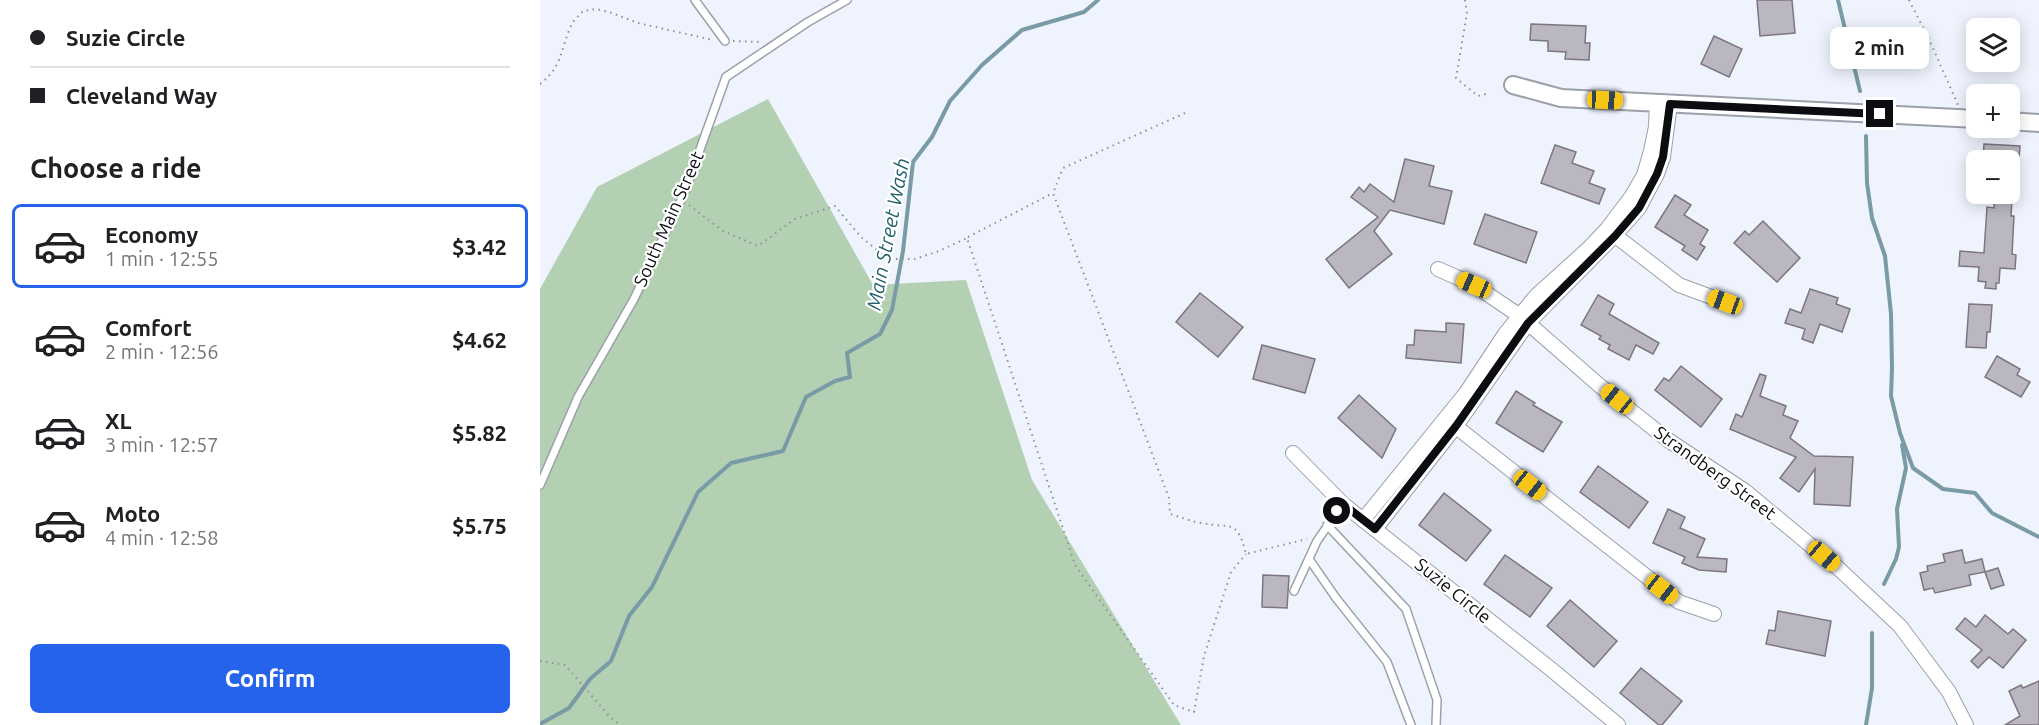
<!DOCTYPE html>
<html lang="en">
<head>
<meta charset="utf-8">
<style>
  body { margin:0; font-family:Ubuntu,sans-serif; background:#f2f2f2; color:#202124; height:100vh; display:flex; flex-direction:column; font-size:22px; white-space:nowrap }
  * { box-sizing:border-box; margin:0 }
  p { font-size:20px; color:#757577 }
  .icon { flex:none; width:33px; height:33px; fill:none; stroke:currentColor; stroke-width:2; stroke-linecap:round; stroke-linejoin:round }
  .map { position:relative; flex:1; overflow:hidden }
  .details { display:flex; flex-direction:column; background:#fff; width:540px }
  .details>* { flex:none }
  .guide { display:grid; align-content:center; height:132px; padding:0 30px; background:#fff }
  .buttons { position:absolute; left:1426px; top:18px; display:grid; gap:12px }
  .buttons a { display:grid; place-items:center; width:54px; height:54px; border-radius:9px; background:#fff; box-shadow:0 3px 15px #0003; font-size:30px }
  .end { position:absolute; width:27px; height:27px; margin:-14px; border:8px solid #0b0d10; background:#fff; box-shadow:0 0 0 3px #fff }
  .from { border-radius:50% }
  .bubble { position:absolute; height:42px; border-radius:9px; background:#fff; box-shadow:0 3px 15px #0003; font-size:20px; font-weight:700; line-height:42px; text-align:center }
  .car { position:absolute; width:18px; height:36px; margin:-18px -9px; border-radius:8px; box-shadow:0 0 4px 2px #0007; background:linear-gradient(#f5c518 24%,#345 0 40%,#f5c518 0 76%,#345 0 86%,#f5c518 0) }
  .guide b { display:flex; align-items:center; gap:21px; height:57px; font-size:22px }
  .guide b+b { border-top:2px solid #e0e0e0 }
  .guide i { width:15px; height:15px; background:#202124 }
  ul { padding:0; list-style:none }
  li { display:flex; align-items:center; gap:18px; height:84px; margin:0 12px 9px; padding:0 18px; border:3px solid transparent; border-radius:9px }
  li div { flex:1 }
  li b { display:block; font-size:22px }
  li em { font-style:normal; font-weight:700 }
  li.selected { border-color:#2563eb }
  li>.icon { width:54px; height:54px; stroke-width:1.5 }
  h2 { padding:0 30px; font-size:27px; line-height:72px }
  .cta { display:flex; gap:12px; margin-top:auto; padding:12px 30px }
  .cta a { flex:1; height:69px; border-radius:9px; background:#2563eb; color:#fff; font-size:24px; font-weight:700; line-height:69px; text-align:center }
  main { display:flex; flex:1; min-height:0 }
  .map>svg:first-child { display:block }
  .green { fill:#b4d0b2 }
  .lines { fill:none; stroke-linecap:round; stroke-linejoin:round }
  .stream { stroke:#789ba6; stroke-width:4 }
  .building { fill:#bbb7c0; stroke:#7b767f; stroke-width:1.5 }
  .service-casing { stroke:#9ba0a9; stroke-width:10 }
  .minor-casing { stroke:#9ba0a9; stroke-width:16 }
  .tertiary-casing { stroke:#9ba0a9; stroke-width:20 }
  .path { stroke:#8d9198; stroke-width:2; stroke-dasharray:1.5 4.5; stroke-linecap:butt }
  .service { stroke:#fff; stroke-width:7 }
  .minor { stroke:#fff; stroke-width:14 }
  .tertiary { stroke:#fff; stroke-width:16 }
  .route { stroke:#0b0d10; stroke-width:8 }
  .labels { text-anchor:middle; stroke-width:4.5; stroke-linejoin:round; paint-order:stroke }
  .street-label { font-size:18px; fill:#0b0d10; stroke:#fff }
  .water-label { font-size:20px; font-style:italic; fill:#20606f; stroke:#fff }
</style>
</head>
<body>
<main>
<section class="details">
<div class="guide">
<b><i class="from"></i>Suzie Circle</b>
<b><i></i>Cleveland Way</b>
</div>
<h2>Choose a ride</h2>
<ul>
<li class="selected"><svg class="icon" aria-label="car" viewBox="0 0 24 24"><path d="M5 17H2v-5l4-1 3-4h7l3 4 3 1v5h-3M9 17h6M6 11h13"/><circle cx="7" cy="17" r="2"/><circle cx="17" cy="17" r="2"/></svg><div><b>Economy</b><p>1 min · 12:55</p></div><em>$3.42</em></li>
<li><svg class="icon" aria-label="car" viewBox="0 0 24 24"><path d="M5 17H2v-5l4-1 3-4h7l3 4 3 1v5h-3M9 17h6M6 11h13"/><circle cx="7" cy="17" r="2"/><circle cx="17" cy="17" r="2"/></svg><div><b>Comfort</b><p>2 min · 12:56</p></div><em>$4.62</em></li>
<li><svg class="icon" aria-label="car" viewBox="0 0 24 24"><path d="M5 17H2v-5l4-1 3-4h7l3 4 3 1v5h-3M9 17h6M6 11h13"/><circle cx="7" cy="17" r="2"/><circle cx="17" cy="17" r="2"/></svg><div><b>XL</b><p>3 min · 12:57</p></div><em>$5.82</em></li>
<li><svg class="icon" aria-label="car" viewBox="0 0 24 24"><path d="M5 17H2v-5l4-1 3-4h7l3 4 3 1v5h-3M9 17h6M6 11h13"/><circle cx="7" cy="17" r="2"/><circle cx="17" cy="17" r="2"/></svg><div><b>Moto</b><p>4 min · 12:58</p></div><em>$5.75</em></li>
</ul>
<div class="cta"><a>Confirm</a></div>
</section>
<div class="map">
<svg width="1499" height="725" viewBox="0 0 1499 725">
  <rect width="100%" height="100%" fill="#eef3fd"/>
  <path class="green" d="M228,99L333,285L426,280L492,480L641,725H0V289L57,187Z"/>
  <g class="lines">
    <g class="stream">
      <path d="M1298,0L1320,91"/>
      <path d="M1326,136L1327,183L1332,218L1345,256L1351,314L1352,368L1351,396L1360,433L1373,468L1403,489L1435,493L1452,513L1499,537"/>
      <path d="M1344,584L1356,559L1359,547L1357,509L1366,468L1362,445"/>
      <path d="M0,724L29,708L50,679L71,661L89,616L112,587L158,492L191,463L243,451L266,397L295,381L310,377L307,353L340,334L352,310L363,251L373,162L392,137L410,101L442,65L482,30L544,12L558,0"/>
      <path d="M1326,725L1332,688V633"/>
    </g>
  </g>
  <g class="building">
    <path d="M1217,0H1252L1255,33L1220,36Z"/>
    <path d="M991,24L1046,26L1045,43H1050L1049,60L1025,59L1026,52L1008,51V41L990,40Z"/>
    <path d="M1174,36L1202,49L1189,77L1161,64Z"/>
    <path d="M1444,144L1480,146L1479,159L1443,160Z"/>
    <path d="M1015,145L1036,152L1032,163L1054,171L1049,183L1065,189L1059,204L1001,183Z"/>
    <path d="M865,159L894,166L889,186L912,191L904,224L850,210L834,231L852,254L809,288L786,259L838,217L811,197L819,187L824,192L830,184L854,202Z"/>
    <path d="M1135,195L1151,205L1144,215L1168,230L1160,244L1165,247L1157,260L1142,250L1145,246L1115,227Z"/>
    <path d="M1454,198L1472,199L1471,216H1474L1472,254L1476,255L1475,269L1460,268L1459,283H1456V289L1445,288L1446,282L1438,281L1439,267L1419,266L1420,251L1444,253L1447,207L1454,208Z"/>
    <path d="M945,214L997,232L986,263L934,244Z"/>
    <path d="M1223,221L1260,258L1237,282L1194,243L1205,231L1209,235Z"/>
    <path d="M1270,289L1298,298L1296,304L1310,309L1302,332L1280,324L1273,343L1262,339L1265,329L1245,323L1250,309L1261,313Z"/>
    <path d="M660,293L703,327L678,357L636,322Z"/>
    <path d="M1058,295L1074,304L1069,314L1119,343L1113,354L1096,345L1089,360L1068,349L1070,345L1059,339L1061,336L1041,325Z"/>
    <path d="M1429,304L1452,305L1450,332H1447L1446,348L1426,347Z"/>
    <path d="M906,323L924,324L921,363L866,358L867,345H874L875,330L906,332Z"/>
    <path d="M722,345L775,359L765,393L713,379Z"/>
    <path d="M1457,356L1480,369L1477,375L1490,382L1481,397L1445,377Z"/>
    <path d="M1141,366L1182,399L1161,427L1115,390L1124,378L1129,381Z"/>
    <path d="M1220,374L1226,376L1220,396L1246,406L1243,415L1258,421L1250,438L1274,456L1313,457L1310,506L1274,504L1275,469L1259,492L1240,478L1256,457L1190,429L1196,414L1202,417Z"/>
    <path d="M976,391L995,403L993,405L1022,422L1003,452L956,423Z"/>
    <path d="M819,395L856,429L842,458L798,418Z"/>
    <path d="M1058,466L1108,502L1089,528L1040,492Z"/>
    <path d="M904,493L951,530L926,561L879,525Z"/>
    <path d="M1128,509L1145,517L1140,528L1165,539L1157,557L1187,559L1186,572L1159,570L1142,563L1145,557L1113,543Z"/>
    <path d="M1422,550L1425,563L1442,559L1445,572L1429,575L1431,585L1395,593L1393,588L1384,590L1380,573L1388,571L1387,566L1405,562L1403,554Z"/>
    <path d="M965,555L1012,588L990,617L944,584Z"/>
    <path d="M1458,568L1464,585L1451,589L1445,572Z"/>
    <path d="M723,575L749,576L747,608L722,607Z"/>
    <path d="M1030,600L1077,641L1054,667L1007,626Z"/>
    <path d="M1238,611L1291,621L1285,656L1226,644L1229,630L1235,631Z"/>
    <path d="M1445,615L1468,634L1473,629L1486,640L1463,668L1449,657L1438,668L1431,661L1442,650L1416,629L1425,618L1436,627Z"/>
    <path d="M1101,668L1142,701L1122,725H1119L1080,693Z"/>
    <path d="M1499,681V725H1465L1480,716L1469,691L1481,685L1483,688Z"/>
  </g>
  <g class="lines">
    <defs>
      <g id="service">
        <path d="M155,0L185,41"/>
        <path d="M0,485L38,397L94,299L144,194L186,77L268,22L307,0"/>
        <path d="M787,525L866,609L897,700L896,725"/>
        <path d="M769,559L796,598L847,662L871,725"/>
        <path d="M754,591L777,541L803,504"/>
      </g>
      <g id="minor">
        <path d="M1068,230L1139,285L1185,302"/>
        <path d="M898,269L934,285L980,316L1060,386L1128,440L1205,491L1299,569L1360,626L1409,692L1426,725"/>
        <path d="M910,422L1139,602L1174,614"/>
        <path d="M753,453L803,504L1012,670L1078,725"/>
        <path d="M823,520L926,393L965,334L996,296L1048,249L1067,229L1092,196L1104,175L1111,151L1116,127L1117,104"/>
        <path d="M835,529L916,426L988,323L1075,235L1099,208L1117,174L1123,157L1130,104"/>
      </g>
      <g id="tertiary">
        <path d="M973,85L1021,98L1437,119"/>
        <path d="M1470,121L1499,123"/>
      </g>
    </defs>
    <use href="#service" class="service-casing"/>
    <use href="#minor" class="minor-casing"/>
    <use href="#tertiary" class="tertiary-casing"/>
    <g class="path">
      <path d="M925,0L927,13L916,78L938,96L950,93"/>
      <path d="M1369,0L1389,39L1418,105"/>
      <path d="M193,41L221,42"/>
      <path d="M0,84C23,66 20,50 31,26C33,20 39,16 43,11L56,9L69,12L98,23L173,40"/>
      <path d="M645,113L523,168L513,193L629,498L630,514C641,517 652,522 662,523C691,529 697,518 706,554L767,539"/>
      <path d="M149,205L183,231L218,246L255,219L295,206L321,237L348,259H375L399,251L427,238L535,565L634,705L654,712L664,656L691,572L706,554"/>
      <path d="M428,237L513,193"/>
      <path d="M0,661L25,665L70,717L80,725"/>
    </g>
    <use href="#service" class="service"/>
    <use href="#minor" class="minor"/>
    <use href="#tertiary" class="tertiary"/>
  </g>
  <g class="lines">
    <path class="route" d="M797,511L803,504L835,529L916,426L988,323L1075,236L1099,208L1117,174L1123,157L1130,104L1340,114"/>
  </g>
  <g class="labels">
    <g class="street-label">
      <text transform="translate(129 219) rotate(-66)" y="6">South Main Street</text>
      <text transform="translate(1175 473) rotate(36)" y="6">Strandberg Street</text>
      <text transform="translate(913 591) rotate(39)" y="6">Suzie Circle</text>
    </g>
    <g class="water-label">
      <text transform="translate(348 234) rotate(-79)" y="7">Main Street Wash</text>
    </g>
  </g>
</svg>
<div class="buttons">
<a><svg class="icon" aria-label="layers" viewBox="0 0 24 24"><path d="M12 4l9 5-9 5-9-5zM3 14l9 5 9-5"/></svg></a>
<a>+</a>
<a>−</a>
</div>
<i class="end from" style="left:797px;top:511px"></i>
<i class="end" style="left:1340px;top:114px"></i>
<div class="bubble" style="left:1290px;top:27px;width:99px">2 min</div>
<i class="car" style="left:1065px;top:100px;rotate:93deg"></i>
<i class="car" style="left:934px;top:285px;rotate:294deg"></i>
<i class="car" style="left:1185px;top:302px;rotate:290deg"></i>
<i class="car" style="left:1077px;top:399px;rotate:309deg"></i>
<i class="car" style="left:990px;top:485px;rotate:128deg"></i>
<i class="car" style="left:1284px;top:556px;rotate:130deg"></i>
<i class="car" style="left:1122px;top:589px;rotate:128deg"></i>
</div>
</main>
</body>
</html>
